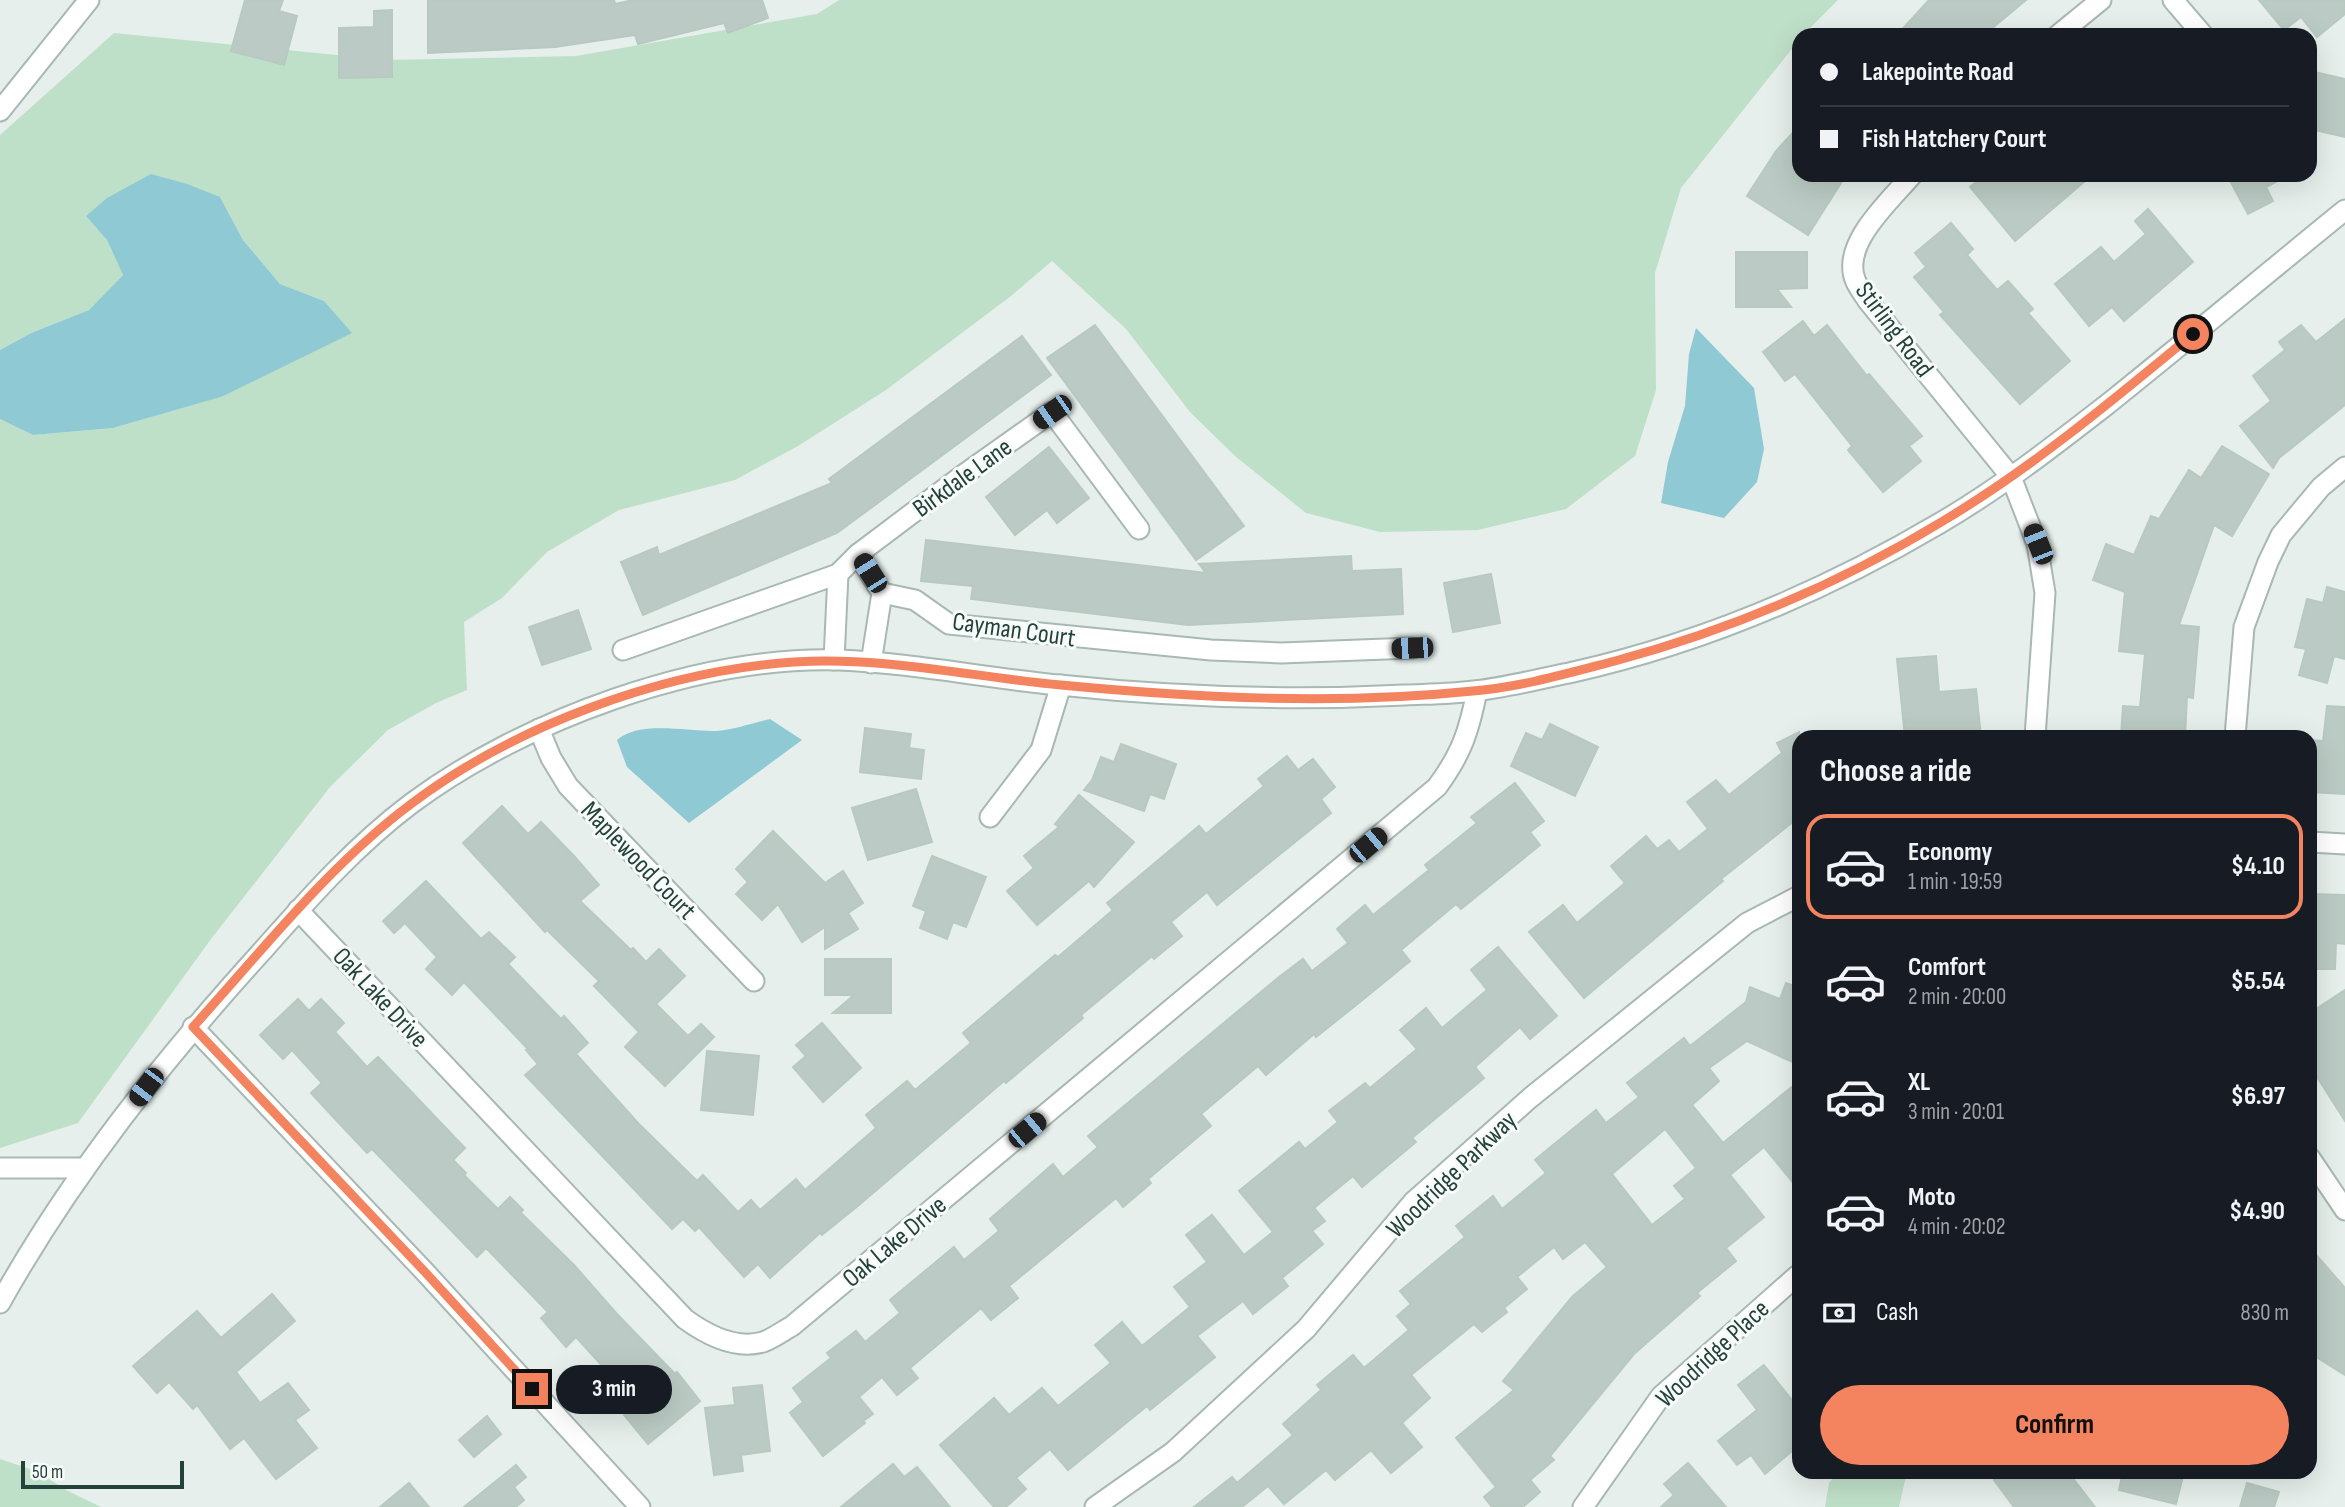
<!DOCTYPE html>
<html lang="en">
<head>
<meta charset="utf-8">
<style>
  body { margin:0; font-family:"Sofia Sans Condensed",sans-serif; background:#20242c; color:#f1f3f6; height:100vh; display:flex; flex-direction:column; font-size:26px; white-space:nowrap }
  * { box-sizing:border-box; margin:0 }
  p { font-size:23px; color:#9ea1a6 }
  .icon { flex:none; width:38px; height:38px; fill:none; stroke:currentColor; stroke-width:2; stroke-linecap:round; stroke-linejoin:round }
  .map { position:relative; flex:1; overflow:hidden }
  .drawer { position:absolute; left:1792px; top:730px; width:525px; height:749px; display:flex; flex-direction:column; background:#171b24; border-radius:21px; box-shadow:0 7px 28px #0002 }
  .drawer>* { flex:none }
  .top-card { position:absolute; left:1792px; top:28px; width:525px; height:154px; border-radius:21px; box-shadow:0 7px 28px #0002; display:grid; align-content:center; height:154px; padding:0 28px; background:#171b24 }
  .scale { position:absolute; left:21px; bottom:18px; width:163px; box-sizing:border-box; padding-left:7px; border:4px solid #24423a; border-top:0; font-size:19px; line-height:24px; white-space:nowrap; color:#24423a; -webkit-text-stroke:5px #f7fbf9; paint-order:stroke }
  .end { position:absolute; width:32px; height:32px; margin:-16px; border:9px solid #f4845f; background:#111; box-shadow:0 0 0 4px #111 }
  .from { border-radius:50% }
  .bubble { position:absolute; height:49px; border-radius:24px; background:#171b24; box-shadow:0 7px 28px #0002; font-size:23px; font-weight:700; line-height:49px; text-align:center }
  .car { position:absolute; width:21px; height:42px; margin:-21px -10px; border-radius:9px; box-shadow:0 0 5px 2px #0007; background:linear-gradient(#222 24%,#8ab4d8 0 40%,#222 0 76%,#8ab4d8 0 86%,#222 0) }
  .top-card b { display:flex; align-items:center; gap:24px; height:66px; font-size:26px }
  .top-card b+b { border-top:2px solid #363941 }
  .top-card i { width:18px; height:18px; background:#f1f3f6 }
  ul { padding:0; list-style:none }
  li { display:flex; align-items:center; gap:21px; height:105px; margin:0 14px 10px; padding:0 14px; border:4px solid transparent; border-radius:21px }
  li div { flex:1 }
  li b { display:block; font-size:26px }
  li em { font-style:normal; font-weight:700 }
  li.on { border-color:#f4845f }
  li>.icon { width:63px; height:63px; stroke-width:1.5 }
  h2 { padding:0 28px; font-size:32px; line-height:84px }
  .pay { display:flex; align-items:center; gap:18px; height:77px; padding:0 28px; font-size:26px }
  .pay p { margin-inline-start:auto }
  .action { display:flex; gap:14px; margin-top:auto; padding:14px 28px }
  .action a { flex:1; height:80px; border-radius:42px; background:#f4845f; color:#111; font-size:28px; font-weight:700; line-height:80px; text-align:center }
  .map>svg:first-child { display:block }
  .green { fill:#bfe0c8 }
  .water { fill:#8ec9d4 }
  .building { fill:#bbcac4; stroke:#b8c9c2; stroke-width:2; fill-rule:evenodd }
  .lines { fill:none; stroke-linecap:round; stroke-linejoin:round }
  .street-casing { stroke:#a8b8b2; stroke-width:23 }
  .street { stroke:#fff; stroke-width:19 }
  .route { stroke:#f4845f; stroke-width:9 }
  .labels { text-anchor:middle; stroke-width:6; stroke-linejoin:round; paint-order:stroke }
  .street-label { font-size:26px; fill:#24423a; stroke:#f7fbf9 }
</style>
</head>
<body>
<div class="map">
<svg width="2345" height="1507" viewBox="0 0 2345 1507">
  <rect width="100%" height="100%" fill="#e6efeb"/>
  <g class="green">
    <path d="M839,0H1838L1803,35H1799V40L1681,188L1655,273L1656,390L1635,456L1566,509L1478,530L1380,532L1306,513L1235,456L1190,412L1126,329L1052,261L1011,296L886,390L798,446L735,480L619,510L547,552L502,598L464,622L467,690L436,703L388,730L330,787L211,939L78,1123L0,1148V419L33,435L113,428L221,397L324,301L280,284L243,240L220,197L87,216L107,240L123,275L89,310L31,333L0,350V135L114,33L387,60L576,56L817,14Z"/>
    <path d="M0,1459L36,1471L68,1491L101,1507H0Z"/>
    <path d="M1838,1472H1907L1899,1507H1825L1829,1483Z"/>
  </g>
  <g class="water">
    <path d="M151,174L187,184L220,197L243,240L280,284L324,301L352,333L221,397L113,428L33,435L0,419V350L31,333L89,310L123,275L107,240L86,216L107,198Z"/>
    <path d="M1696,328L1754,388L1764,449L1757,482L1724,518L1661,503L1668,462L1685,406L1689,354Z"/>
    <path d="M770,719L802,740L689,823L627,767L617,740C640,720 687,732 716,731C733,730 753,723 770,719Z"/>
  </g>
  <g class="building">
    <path d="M245,0H283L279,11L297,16L284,65L231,51Z"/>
    <path d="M428,0H614L615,4L633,0H762L768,18L728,33L724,23L638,44L635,35L555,47L428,53Z"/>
    <path d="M1929,0H2026L1984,35H1897Z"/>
    <path d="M2259,0H2345V14L2317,37L2301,17L2284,30Z"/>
    <path d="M392,10V77L339,78V28L374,27V11Z"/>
    <path d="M2310,71L2345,79V137L2310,129Z"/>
    <path d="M1799,126V175H1846L1808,235L1747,196L1776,151Z"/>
    <path d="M1985,175H2092L2015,241L1970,187Z"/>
    <path d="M2227,175H2289L2266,187L2273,201L2248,214Z"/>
    <path d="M2148,209L2193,262L2124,321L2112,307L2089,326L2055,284L2101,247L2114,262L2146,234L2135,221Z"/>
    <path d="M1951,223L1973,249L1967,255L1997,290L2008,281L2033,309L2028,313L2070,361L2020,404L1940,315L1944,312L1914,277L1926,267L1915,253Z"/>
    <path d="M1736,252H1807V288L1777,289L1791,307H1736Z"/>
    <path d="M2345,319V405L2279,458L2273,468L2240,426L2271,401L2253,376L2285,350L2279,342L2301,325L2316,342Z"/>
    <path d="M1803,321L1814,336L1827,325L1867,376L1869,374L1922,436L1909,446L1921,461L1883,492L1848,450L1852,446L1795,374L1785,381L1763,352Z"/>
    <path d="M1095,325L1244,526L1196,560L1047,358Z"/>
    <path d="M1022,336L1051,375L837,533L643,615L621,562L657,547L659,555L832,483L829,479Z"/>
    <path d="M2222,446L2269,474L2232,536L2214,525L2179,625L2199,627L2193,698L2187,697L2185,737H2121L2123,706L2140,707L2145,654L2119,651L2125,592L2093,580L2106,544L2134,555L2151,516L2159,519L2189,470L2201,478Z"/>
    <path d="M1049,447L1089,498L1057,523L1047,510L1015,535L986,497Z"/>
    <path d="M926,540L1206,573L1199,564L1351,556L1352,571L1401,569L1403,614L1188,625L971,599L973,586L921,581Z"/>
    <path d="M1491,574L1500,623L1453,632L1444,583Z"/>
    <path d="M2327,587L2345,592V659L2334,656L2327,683L2299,675L2306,649L2295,647L2307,599L2323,603Z"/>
    <path d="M578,610L591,649L542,665L529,627Z"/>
    <path d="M1936,656L1939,692L1976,689L1981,737H1905L1897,659Z"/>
    <path d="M2327,706L2345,707V794L2310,792V740L2323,741Z"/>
    <path d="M1550,724L1598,747L1575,796L1511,766L1526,733L1542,740Z"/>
    <path d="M865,728L911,734L909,748L924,750L921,779L860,772Z"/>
    <path d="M1799,732V817L1721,879L1723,881L1584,998L1529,932L1563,905L1577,923L1625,883L1611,866L1646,836L1657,849L1669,840L1679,852L1708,829L1687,802L1716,780L1729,795L1782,753L1777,743Z"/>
    <path d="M1121,744L1176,764L1164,799L1150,794L1144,811L1084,790L1092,780L1101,757L1114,762Z"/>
    <path d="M1287,756L1298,770L1313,759L1335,787L1321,799L1331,813L1217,905L1207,892L1171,922L1182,936L1154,959L1152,956L1081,1015L1083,1018L1006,1083L1004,1081L859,1205L822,1235L820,1233L770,1278L758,1264L744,1277L699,1227L695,1231L683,1219L672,1229L525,1075L538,1064L526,1050L528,1049L464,982L452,995L426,969L437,957L405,923L394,933L383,921L426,881L481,939L489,932L515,957L508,964L561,1019L564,1016L588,1043L576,1054L638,1123L697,1181L703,1175L738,1212L751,1200L760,1210L796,1179L805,1190L876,1128L866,1115L907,1081L915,1090L971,1043L963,1033L1055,955L1058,957L1113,910L1107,903L1199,826L1206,834L1264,786L1258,779Z"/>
    <path d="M1515,783L1544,821L1530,832L1540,845L1461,909L1456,904L1401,950L1410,961L1355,1006L1316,1037L1314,1034L1266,1075L1258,1066L1201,1114L1211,1126L1148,1179L1151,1183L1123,1207L1116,1198L1009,1286L1018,1298L991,1320L981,1308L910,1368L918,1378L897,1395L882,1377L859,1397L873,1414L863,1421L865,1423L823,1456L790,1413L803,1402L793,1388L831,1358L827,1353L856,1331L865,1342L900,1313L890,1300L954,1247L964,1260L999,1231L990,1219L1053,1164L1063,1177L1098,1147L1088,1136L1279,977L1303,959L1312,971L1348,943L1337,929L1365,905L1373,915L1429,870L1425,865L1477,823L1471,817Z"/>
    <path d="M916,789L932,842L868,860L852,808Z"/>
    <path d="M1079,795L1134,842L1094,887L1089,881L1037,925L1007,891L1034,868L1024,856L1059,827L1055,824Z"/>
    <path d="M502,806L528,834L541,822L574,856L599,885L580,901L631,950L633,948L646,962L659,949L685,976L656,1004L688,1036L701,1024L714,1037L665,1086L625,1047L639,1032L594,986L599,981L547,930L545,932L463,843Z"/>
    <path d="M773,831L825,883L843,871L863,903L848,913L858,929L825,949V927L802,942L778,904L762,920L736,894L748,882L736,869Z"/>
    <path d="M932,856L986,877L966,927L953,922L947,939L920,928L926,911L913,906Z"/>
    <path d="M2310,894L2345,895V944L2336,943L2335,969H2310Z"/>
    <path d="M1498,947L1557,1016L1530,1039L1520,1027L1475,1067L1484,1078L1412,1138L1416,1142L1362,1187L1353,1176L1314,1208L1325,1221L1312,1231L1323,1244L1282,1278L1288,1286L1253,1314L1243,1301L1197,1336L1215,1357L1150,1410L1147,1406L1068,1470L1050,1449L1016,1478L1026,1489L1006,1507H994L940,1445L994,1398L1009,1415L1042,1388L1058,1406L1111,1363L1095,1345L1122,1322L1142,1346L1190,1307L1174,1287L1207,1262L1186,1235L1212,1215L1244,1255L1273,1232L1239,1191L1299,1142L1305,1149L1338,1122L1329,1111L1365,1083L1370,1088L1417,1049L1400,1030L1426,1008L1442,1028L1487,990L1471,970Z"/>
    <path d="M825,959H891V1013H833L854,995H825Z"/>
    <path d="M1786,983L1799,988V1065L1747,1041L1709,1068L1719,1081L1692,1105L1723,1143L1799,1081V1190L1764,1147L1730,1175L1764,1217L1726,1248L1736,1261L1697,1293L1700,1296L1634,1354L1550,1456L1554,1460L1530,1480L1540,1492L1523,1507H1492L1484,1497L1496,1487L1456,1438L1514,1390L1503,1381L1572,1297L1607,1267L1585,1242L1563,1259L1554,1247L1517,1277L1527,1289L1504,1308L1507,1312L1482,1332L1474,1324L1411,1375L1430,1398L1402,1423L1422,1447L1391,1473L1371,1450L1335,1480L1326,1470L1284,1504L1268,1486L1242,1507H1194L1232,1477L1237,1483L1293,1435L1283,1424L1321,1390L1317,1385L1353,1355L1364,1368L1409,1330L1397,1316L1411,1304L1400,1291L1465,1237L1456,1226L1493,1196L1502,1209L1546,1173L1535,1160L1596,1110L1606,1123L1639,1097L1627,1083L1684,1038L1690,1046L1746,1002L1750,987L1780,999ZM1665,1129L1696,1168L1674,1186L1685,1199L1652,1225L1612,1174Z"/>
    <path d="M2345,990V1121L2310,1066V1013Z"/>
    <path d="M298,999L309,1011L321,999L344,1023L335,1032L367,1067L378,1057L465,1148L453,1160L466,1173L464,1175L498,1209L510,1197L523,1210L521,1213L574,1265L617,1314L675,1374L677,1372L700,1401L648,1444L624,1415L638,1405L576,1337L566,1347L541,1318L548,1312L486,1248L477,1257L372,1149L367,1153L336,1120L311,1093L322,1083L292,1050L283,1059L260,1035Z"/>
    <path d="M822,1023L861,1068L823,1102L793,1067L806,1056L796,1045Z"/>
    <path d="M707,1051L759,1056L753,1115L701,1110Z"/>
    <path d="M2310,1248L2345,1288V1375L2310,1353Z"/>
    <path d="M272,1294L295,1321L236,1372L260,1403L288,1383L309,1410L295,1420L317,1448L276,1479L244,1438L230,1449L197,1405L193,1409L169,1382L157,1393L133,1366L197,1311L221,1338Z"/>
    <path d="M1764,1365L1799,1409V1445L1765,1474L1751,1455L1737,1465L1718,1441L1757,1410L1738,1385Z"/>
    <path d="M762,1385L770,1451L741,1455L743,1471L714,1475L705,1408L735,1405L733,1388Z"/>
    <path d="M487,1416L501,1434L474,1457L459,1440Z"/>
    <path d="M1688,1463L1726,1507H1661L1674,1495L1664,1484Z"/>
    <path d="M893,1464L904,1477L917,1467L950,1507H841Z"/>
    <path d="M516,1465L526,1477L514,1487L524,1500L516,1507H464Z"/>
    <path d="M2005,1472H2068L2095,1507H2014L1994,1480Z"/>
    <path d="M2123,1472H2184L2176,1504L2119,1490Z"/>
    <path d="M409,1483L429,1507H380Z"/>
    <path d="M2247,1483L2279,1492L2274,1507H2240Z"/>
  </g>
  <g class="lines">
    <defs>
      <g id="street">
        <path d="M2173,0L2203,35"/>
        <path d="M2058,35L2101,0"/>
        <path d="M0,111L89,0"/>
        <path d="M1912,175C1891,200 1839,245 1856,282C1859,288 1864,295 1868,301L2011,477L2037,544L2045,593L2035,737"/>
        <path d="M858,554L959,478L1052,412L1139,529"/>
        <path d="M623,650L838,574L858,554L882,593L915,600L949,624L1211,650L1281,653L1412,648"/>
        <path d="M834,660L838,574"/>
        <path d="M871,663L882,593"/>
        <path d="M539,729L551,758L568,786L754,981"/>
        <path d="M2235,737L2244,627L2268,562L2281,535L2321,487L2345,467"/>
        <path d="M990,817L1041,750L1061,685"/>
        <path d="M2310,842L2345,844"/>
        <path d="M298,910L685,1319C707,1335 735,1350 763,1342C772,1339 783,1331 792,1326L1437,787C1462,753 1469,731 1477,691"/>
        <path d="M193,1027L425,1272L640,1507"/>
        <path d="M2310,1158L2345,1210"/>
        <path d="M0,1168H84"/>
        <path d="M0,1303C72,1174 165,1058 264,949C310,897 356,845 412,803C524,720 698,656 839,660C912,663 986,678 1059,685C1174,697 1289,701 1405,695C1428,694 1451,694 1474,691C1505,688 1538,679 1569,673C1700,644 1825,591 1940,523C2000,488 2055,445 2109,403C2189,339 2266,274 2345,210"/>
        <path d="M1095,1507L1173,1452L1306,1329L1414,1201L1530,1098L1747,923L1799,896"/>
        <path d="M1583,1507L1661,1396L1799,1274"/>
      </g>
    </defs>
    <use href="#street" class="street-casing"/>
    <use href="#street" class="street"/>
  </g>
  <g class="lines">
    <path class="route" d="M532,1389L425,1272L193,1027C262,951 328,866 411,804C516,725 663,671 794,662C883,656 973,677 1061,685C1197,698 1337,705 1473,691C1521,687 1569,673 1615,661C1730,630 1841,583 1943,521C2032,468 2113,400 2193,334"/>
  </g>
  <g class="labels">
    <g class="street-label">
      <text transform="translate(1895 329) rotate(53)" y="9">Stirling Road</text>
      <text transform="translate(962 477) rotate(-36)" y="9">Birkdale Lane</text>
      <text transform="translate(1014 629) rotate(8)" y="9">Cayman Court</text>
      <text transform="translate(639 860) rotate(46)" y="9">Maplewood Court</text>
      <text transform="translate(381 997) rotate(47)" y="9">Oak Lake Drive</text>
      <text transform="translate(1451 1174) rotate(-44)" y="9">Woodridge Parkway</text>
      <text transform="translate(894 1241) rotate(-40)" y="9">Oak Lake Drive</text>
      <text transform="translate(1712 1353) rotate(-43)" y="9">Woodridge Place</text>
    </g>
  </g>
</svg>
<div class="scale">50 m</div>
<i class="end from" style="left:2193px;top:334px"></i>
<i class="end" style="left:532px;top:1389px"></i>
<div class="bubble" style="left:556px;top:1365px;width:116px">3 min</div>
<i class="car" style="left:1052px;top:412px;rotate:235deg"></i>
<i class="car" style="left:2038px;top:544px;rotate:338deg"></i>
<i class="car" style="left:870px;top:573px;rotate:328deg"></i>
<i class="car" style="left:1412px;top:648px;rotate:268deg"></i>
<i class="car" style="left:1368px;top:845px;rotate:50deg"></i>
<i class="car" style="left:146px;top:1087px;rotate:217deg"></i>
<i class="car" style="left:1027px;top:1130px;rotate:50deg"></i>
<div class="top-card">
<b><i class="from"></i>Lakepointe Road</b>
<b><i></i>Fish Hatchery Court</b>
</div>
<section class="drawer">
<h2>Choose a ride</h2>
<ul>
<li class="on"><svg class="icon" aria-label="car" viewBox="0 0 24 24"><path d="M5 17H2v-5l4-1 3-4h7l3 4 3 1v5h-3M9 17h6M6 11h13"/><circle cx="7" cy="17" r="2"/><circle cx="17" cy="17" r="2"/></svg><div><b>Economy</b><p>1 min · 19:59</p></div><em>$4.10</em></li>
<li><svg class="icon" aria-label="car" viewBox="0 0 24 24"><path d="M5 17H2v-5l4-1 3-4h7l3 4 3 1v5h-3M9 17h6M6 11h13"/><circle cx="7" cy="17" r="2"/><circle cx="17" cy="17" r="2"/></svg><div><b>Comfort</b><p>2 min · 20:00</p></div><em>$5.54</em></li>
<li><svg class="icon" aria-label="car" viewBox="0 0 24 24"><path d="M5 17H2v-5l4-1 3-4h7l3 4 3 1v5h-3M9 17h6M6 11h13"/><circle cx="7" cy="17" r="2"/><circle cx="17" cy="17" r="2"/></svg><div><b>XL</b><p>3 min · 20:01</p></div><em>$6.97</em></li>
<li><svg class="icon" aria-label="car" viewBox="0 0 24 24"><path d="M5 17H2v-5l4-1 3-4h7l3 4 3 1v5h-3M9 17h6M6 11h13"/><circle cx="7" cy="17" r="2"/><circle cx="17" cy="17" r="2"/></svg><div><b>Moto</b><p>4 min · 20:02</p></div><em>$4.90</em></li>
</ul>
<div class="pay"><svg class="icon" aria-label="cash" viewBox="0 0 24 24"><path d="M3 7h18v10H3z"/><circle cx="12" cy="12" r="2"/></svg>Cash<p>830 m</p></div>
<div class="action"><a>Confirm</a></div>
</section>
</div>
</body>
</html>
